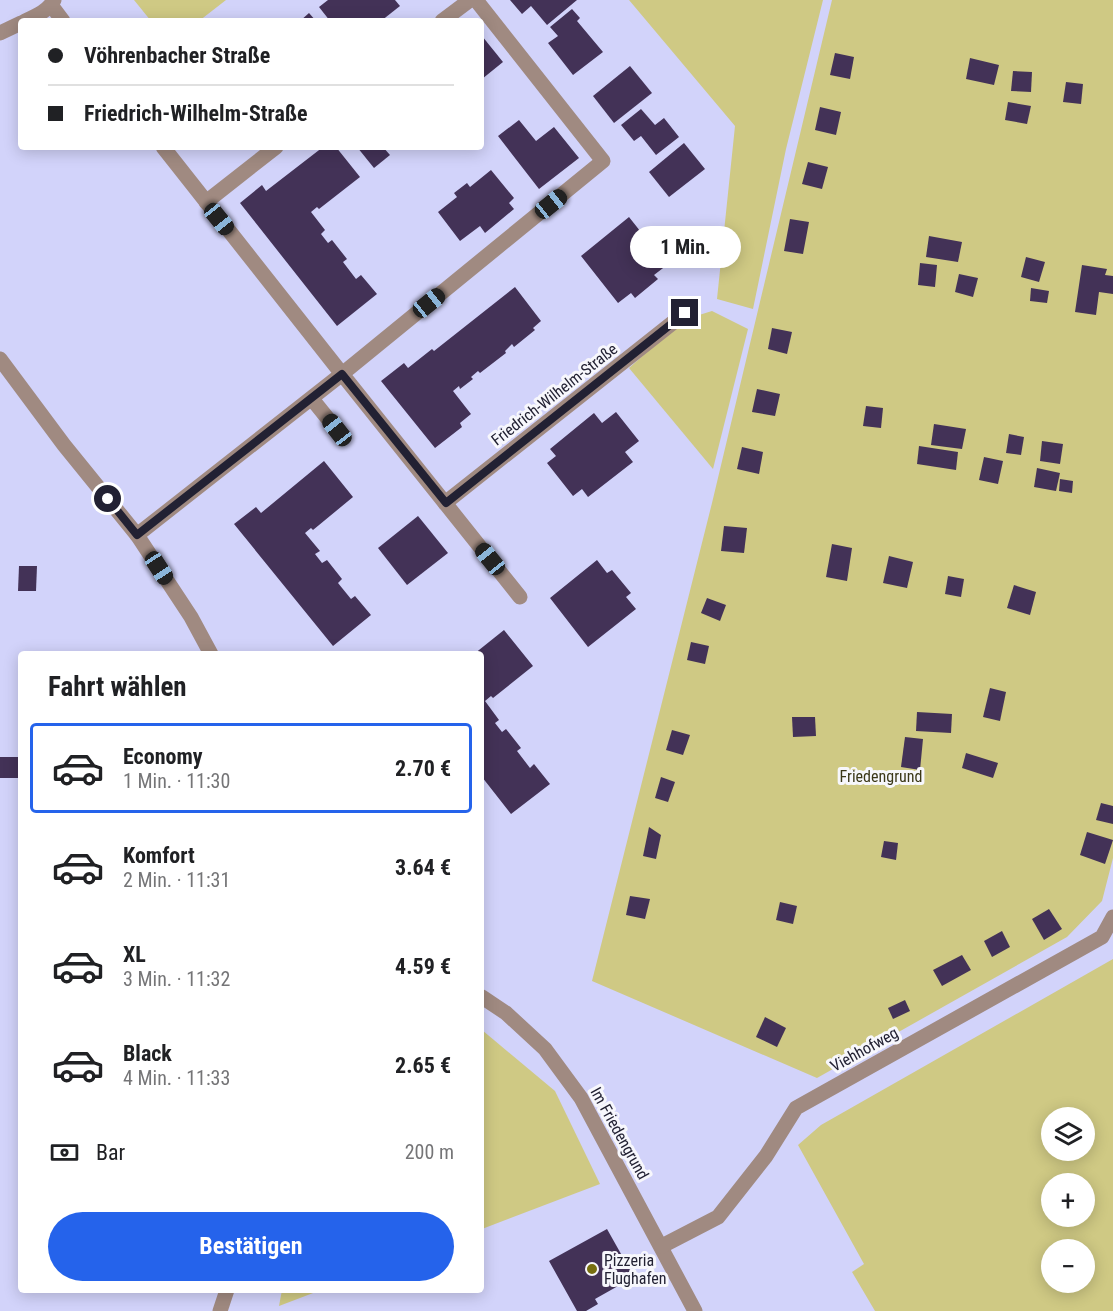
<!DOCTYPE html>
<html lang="de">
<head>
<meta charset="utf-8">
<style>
  body { margin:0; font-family:"Roboto Condensed",sans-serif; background:#f2f2f2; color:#202124; height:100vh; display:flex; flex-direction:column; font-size:22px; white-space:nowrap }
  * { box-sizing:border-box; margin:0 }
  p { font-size:20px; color:#757577 }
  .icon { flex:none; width:33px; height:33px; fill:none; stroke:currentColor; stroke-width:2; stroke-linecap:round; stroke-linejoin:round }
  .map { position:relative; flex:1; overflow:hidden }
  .details { position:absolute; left:18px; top:651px; width:466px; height:642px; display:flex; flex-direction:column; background:#fff; border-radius:6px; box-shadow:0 3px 15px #0003 }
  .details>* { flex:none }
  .top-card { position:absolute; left:18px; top:18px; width:466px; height:132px; border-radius:6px; box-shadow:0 3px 15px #0003; display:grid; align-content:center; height:132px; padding:0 30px; background:#fff }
  .buttons { position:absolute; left:1041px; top:1107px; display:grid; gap:12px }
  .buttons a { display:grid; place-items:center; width:54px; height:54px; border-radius:50%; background:#fff; box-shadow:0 3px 15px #0003; font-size:30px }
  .end { position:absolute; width:27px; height:27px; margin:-14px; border:8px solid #222133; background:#fff; box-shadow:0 0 0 3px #fff }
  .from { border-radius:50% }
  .bubble { position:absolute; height:42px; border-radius:21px; background:#fff; box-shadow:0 3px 15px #0003; font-size:20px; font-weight:700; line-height:42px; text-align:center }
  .car { position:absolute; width:18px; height:36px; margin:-18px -9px; border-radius:8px; box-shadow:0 0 4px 2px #0007; background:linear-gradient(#222 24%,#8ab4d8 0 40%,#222 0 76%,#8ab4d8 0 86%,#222 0) }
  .top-card b { display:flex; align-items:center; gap:21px; height:57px; font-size:22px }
  .top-card b+b { border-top:2px solid #e0e0e0 }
  .top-card i { width:15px; height:15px; background:#202124 }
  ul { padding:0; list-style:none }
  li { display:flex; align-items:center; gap:18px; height:90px; margin:0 12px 9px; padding:0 18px; border:3px solid transparent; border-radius:6px }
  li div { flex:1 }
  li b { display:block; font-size:22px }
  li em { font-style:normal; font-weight:700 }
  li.selected { border-color:#2563eb }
  li>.icon { width:54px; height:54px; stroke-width:1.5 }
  h2 { padding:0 30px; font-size:27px; line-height:72px }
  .pay { display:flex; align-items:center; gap:15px; height:66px; padding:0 30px; font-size:22px }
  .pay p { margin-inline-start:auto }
  .primary-button { display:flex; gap:12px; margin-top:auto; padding:12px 30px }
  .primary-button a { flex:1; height:69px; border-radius:36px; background:#2563eb; color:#fff; font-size:24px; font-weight:700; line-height:69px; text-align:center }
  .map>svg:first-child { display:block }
  .green { fill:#cfc984; fill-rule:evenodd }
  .building { fill:#433257 }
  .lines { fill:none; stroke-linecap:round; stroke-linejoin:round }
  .minor { stroke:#a08a81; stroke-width:15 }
  .route { stroke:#222133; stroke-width:8 }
  .poi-dot { fill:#776f0f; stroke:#f7f7fc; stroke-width:2 }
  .labels { text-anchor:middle; stroke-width:6; stroke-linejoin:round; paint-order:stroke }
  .street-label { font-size:16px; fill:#222133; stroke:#f7f7fc }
  .park-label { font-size:16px; fill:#3a3717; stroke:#f7f7fc }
  .poi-label { font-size:16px; fill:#222133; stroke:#f7f7fc; text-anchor:start }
</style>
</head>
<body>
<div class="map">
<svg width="1113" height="1311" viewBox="0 0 1113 1311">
  <rect width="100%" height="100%" fill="#d2d3fa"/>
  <g class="green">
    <path d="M134,0H226L199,21H151Z"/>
    <path d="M629,0H823L786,149L753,309L717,299L735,126Z"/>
    <path d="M832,0H1113V858L1102,901L1067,937L817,1078L592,981L712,503Z"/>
    <path d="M712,311L748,329L713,469L629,368L683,320Z"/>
    <path d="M1113,959V1311H875L852,1272L864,1264L798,1145L821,1125ZM1052,1118H1084V1150H1052ZM1052,1184H1084V1216H1052ZM1052,1250H1084V1282H1052Z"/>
    <path d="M482,1030L555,1091L600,1184L482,1229Z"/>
    <path d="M282,1290H321L279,1306Z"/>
  </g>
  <g class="building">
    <path d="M328,0H395L400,6L381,21H330L319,7Z"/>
    <path d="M510,0H577L547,25L531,6L522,14Z"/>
    <path d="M572,9L580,18L577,21L603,52L573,75L548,43L558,36L550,27Z"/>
    <path d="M309,13L316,21H300Z"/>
    <path d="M482,36L503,62L482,79Z"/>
    <path d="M835,53L854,57L850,79L830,75Z"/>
    <path d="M970,58L999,65L994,85L966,79Z"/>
    <path d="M630,66L652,93L614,123L593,96Z"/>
    <path d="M1013,71L1032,72L1031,92L1011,91Z"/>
    <path d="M1066,82L1083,84L1081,104L1063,102Z"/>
    <path d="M1008,102L1031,106L1027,124L1005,120Z"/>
    <path d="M820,107L841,112L836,135L815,130Z"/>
    <path d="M641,109L655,125L664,118L679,137L656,155L641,136L634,141L621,125Z"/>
    <path d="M519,120L536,141L554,127L579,158L539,189L498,136Z"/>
    <path d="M684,143L705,169L669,197L649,172Z"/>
    <path d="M323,147H336L360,177L319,209L317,207L311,212L325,230L321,234L328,243L332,240L347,259L343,262L356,279L361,275L377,294L337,326L240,203L262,185L266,191Z"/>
    <path d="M357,147H383L390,155L374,168Z"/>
    <path d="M808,162L828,167L822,189L802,184Z"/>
    <path d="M491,170L514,198L509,203L514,209L485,233L480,226L460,241L438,212L457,197L454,193L467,183L470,187Z"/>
    <path d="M629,217L667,265L654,275L658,279L635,298L631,293L618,303L581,256Z"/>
    <path d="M790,219L809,222L803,254L784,251Z"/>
    <path d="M929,236L962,242L958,262L926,257Z"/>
    <path d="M1026,257L1045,262L1039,282L1021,277Z"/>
    <path d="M920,263L937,265L935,287L918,285Z"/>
    <path d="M1082,265L1107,269L1105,275L1113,276V294L1099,292L1096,315L1075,312Z"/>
    <path d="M959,274L978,278L973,297L955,292Z"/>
    <path d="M515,287L541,321L533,328L535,330L514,347L512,344L505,351L506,353L480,373L478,371L471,377L473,379L460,389L459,386L453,391L471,414L460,423L462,427L435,448L381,381L404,363L408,368L432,349L434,351Z"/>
    <path d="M1031,288L1049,291L1047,303L1030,301Z"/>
    <path d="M772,328L792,332L787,354L768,349Z"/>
    <path d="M757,389L780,394L775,416L752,412Z"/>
    <path d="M866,406L883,408L881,428L863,426Z"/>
    <path d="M616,412L639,441L625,452L633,462L588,497L582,489L573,496L547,463L556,456L550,449L594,413L602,423Z"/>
    <path d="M934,424L966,429L962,449L931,445Z"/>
    <path d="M1009,434L1024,437L1021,455L1006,453Z"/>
    <path d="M1042,441L1063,444L1060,464L1040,461Z"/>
    <path d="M919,446L958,452L956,470L917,464Z"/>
    <path d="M742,447L763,452L759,474L737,469Z"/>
    <path d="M984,457L1003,461L998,484L979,480Z"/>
    <path d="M324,461L353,497L313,530L311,528L305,533L320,551L315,554L322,563L327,560L342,579L338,583L351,599L355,596L371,615L333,646L234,524L256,507L261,513Z"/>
    <path d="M1037,468L1060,473L1056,491L1034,487Z"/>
    <path d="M1060,479L1073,481L1072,493L1059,491Z"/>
    <path d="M418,516L448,553L407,585L378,548Z"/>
    <path d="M724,526L747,528L744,553L721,551Z"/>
    <path d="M832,544L852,548L847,581L826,577Z"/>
    <path d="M889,556L913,562L907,588L883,583Z"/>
    <path d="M597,560L607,573L612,570L631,593L626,597L636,609L588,647L550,598Z"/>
    <path d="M19,566H37L36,591H18Z"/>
    <path d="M948,576L964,579L961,597L945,594Z"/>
    <path d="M1014,585L1036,592L1030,615L1007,608Z"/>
    <path d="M707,598L726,605L720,621L701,613Z"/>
    <path d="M504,630L533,666L493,698L491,696L485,701L499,720L495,723L502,732L506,729L521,748L517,751L530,768L534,764L550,784L511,814L482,777V654H474Z"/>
    <path d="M691,642L709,646L705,664L687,660Z"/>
    <path d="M990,688L1006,692L1000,721L983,717Z"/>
    <path d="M917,712L952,714L951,733L916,731Z"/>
    <path d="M792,717H815L816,736L793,737Z"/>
    <path d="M672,730L690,735L683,755L666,750Z"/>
    <path d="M905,737L923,739L920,770L901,767Z"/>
    <path d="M966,753L998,763L993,778L962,768Z"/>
    <rect x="0" y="757" width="21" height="21"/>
    <path d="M661,777L675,782L668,802L655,798Z"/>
    <path d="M1101,803L1113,806V824L1096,820Z"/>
    <path d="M649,827L661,835L656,859L643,856Z"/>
    <path d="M1087,832L1113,840L1105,864L1080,855Z"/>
    <path d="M884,841L898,843L896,860L881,857Z"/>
    <path d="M630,896L650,899L645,919L626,915Z"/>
    <path d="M780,902L797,906L793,924L776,920Z"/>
    <path d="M1049,909L1062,929L1044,940L1032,919Z"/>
    <path d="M1002,931L1010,947L992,957L984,941Z"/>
    <path d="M962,955L971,970L942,986L933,970Z"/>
    <path d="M905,1000L910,1011L893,1019L888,1008Z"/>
    <path d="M765,1017L786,1028L777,1047L756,1037Z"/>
    <path d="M607,1229L634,1277L595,1299L598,1304L586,1311H577L549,1261Z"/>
  </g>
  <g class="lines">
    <g class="minor">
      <path d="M476,0L603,161L342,374L445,503L685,313"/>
      <path d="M51,5L63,21"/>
      <path d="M25,21C36,16 48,11 54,0"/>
      <path d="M442,21L470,0"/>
      <path d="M0,33L21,23"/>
      <path d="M206,202L276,147"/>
      <path d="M0,359L64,445L137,535L191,617L211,654"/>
      <path d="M312,399L337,430"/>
      <path d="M445,503L520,597"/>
      <path d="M137,535L342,374L163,147"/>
      <path d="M482,997L506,1013L545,1049L581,1098L695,1311"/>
      <path d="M662,1246L718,1217L766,1156L796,1108L1102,937L1113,917"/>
      <path d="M220,1311L227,1290"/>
    </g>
  </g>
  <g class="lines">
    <path class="route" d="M108,499L137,535L342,374L446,503L685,313"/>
  </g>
  <circle class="poi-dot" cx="592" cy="1269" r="6"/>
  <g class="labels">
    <g class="street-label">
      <text transform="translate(554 394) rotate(-38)" y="6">Friedrich-Wilhelm-Straße</text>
      <text transform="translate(864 1049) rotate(-29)" y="6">Viehhofweg</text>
      <text transform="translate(620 1133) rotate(61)" y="6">Im Friedengrund</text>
    </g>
    <g class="park-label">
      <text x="881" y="782">Friedengrund</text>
    </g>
    <g class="poi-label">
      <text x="604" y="1266">Pizzeria<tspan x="604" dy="18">Flughafen</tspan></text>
    </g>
  </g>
</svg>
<div class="buttons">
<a><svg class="icon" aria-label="layers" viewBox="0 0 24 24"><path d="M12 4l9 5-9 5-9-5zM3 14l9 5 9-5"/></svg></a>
<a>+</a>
<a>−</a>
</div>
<i class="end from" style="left:108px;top:499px"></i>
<i class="end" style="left:685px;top:313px"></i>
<div class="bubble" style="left:630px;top:226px;width:111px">1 Min.</div>
<i class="car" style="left:551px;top:204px;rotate:51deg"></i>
<i class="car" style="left:219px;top:219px;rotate:141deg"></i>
<i class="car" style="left:429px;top:303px;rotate:51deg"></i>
<i class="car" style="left:337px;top:430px;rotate:322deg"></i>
<i class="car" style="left:490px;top:559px;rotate:321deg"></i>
<i class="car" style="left:159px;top:568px;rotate:147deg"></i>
<div class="top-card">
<b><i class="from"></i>Vöhrenbacher Straße</b>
<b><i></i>Friedrich-Wilhelm-Straße</b>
</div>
<section class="details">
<h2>Fahrt wählen</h2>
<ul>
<li class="selected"><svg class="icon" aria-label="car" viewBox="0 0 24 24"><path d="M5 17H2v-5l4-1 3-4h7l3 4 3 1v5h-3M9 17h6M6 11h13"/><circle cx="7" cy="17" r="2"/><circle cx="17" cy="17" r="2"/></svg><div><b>Economy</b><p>1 Min. · 11:30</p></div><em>2.70 €</em></li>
<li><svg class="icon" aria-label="car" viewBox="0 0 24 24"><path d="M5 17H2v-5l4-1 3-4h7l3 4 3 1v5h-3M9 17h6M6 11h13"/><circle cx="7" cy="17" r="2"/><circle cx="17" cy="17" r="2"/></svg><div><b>Komfort</b><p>2 Min. · 11:31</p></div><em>3.64 €</em></li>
<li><svg class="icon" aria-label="car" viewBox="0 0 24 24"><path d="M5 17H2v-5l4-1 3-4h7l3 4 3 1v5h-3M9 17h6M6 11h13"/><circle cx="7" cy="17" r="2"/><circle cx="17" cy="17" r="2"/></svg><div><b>XL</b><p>3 Min. · 11:32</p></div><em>4.59 €</em></li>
<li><svg class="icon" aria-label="car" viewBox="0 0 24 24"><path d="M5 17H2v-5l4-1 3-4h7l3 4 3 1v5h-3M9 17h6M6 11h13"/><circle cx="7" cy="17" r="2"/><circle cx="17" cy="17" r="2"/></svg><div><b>Black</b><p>4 Min. · 11:33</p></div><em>2.65 €</em></li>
</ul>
<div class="pay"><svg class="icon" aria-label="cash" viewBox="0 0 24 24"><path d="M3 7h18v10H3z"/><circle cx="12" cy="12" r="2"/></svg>Bar<p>200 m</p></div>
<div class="primary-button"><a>Bestätigen</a></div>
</section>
</div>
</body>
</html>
